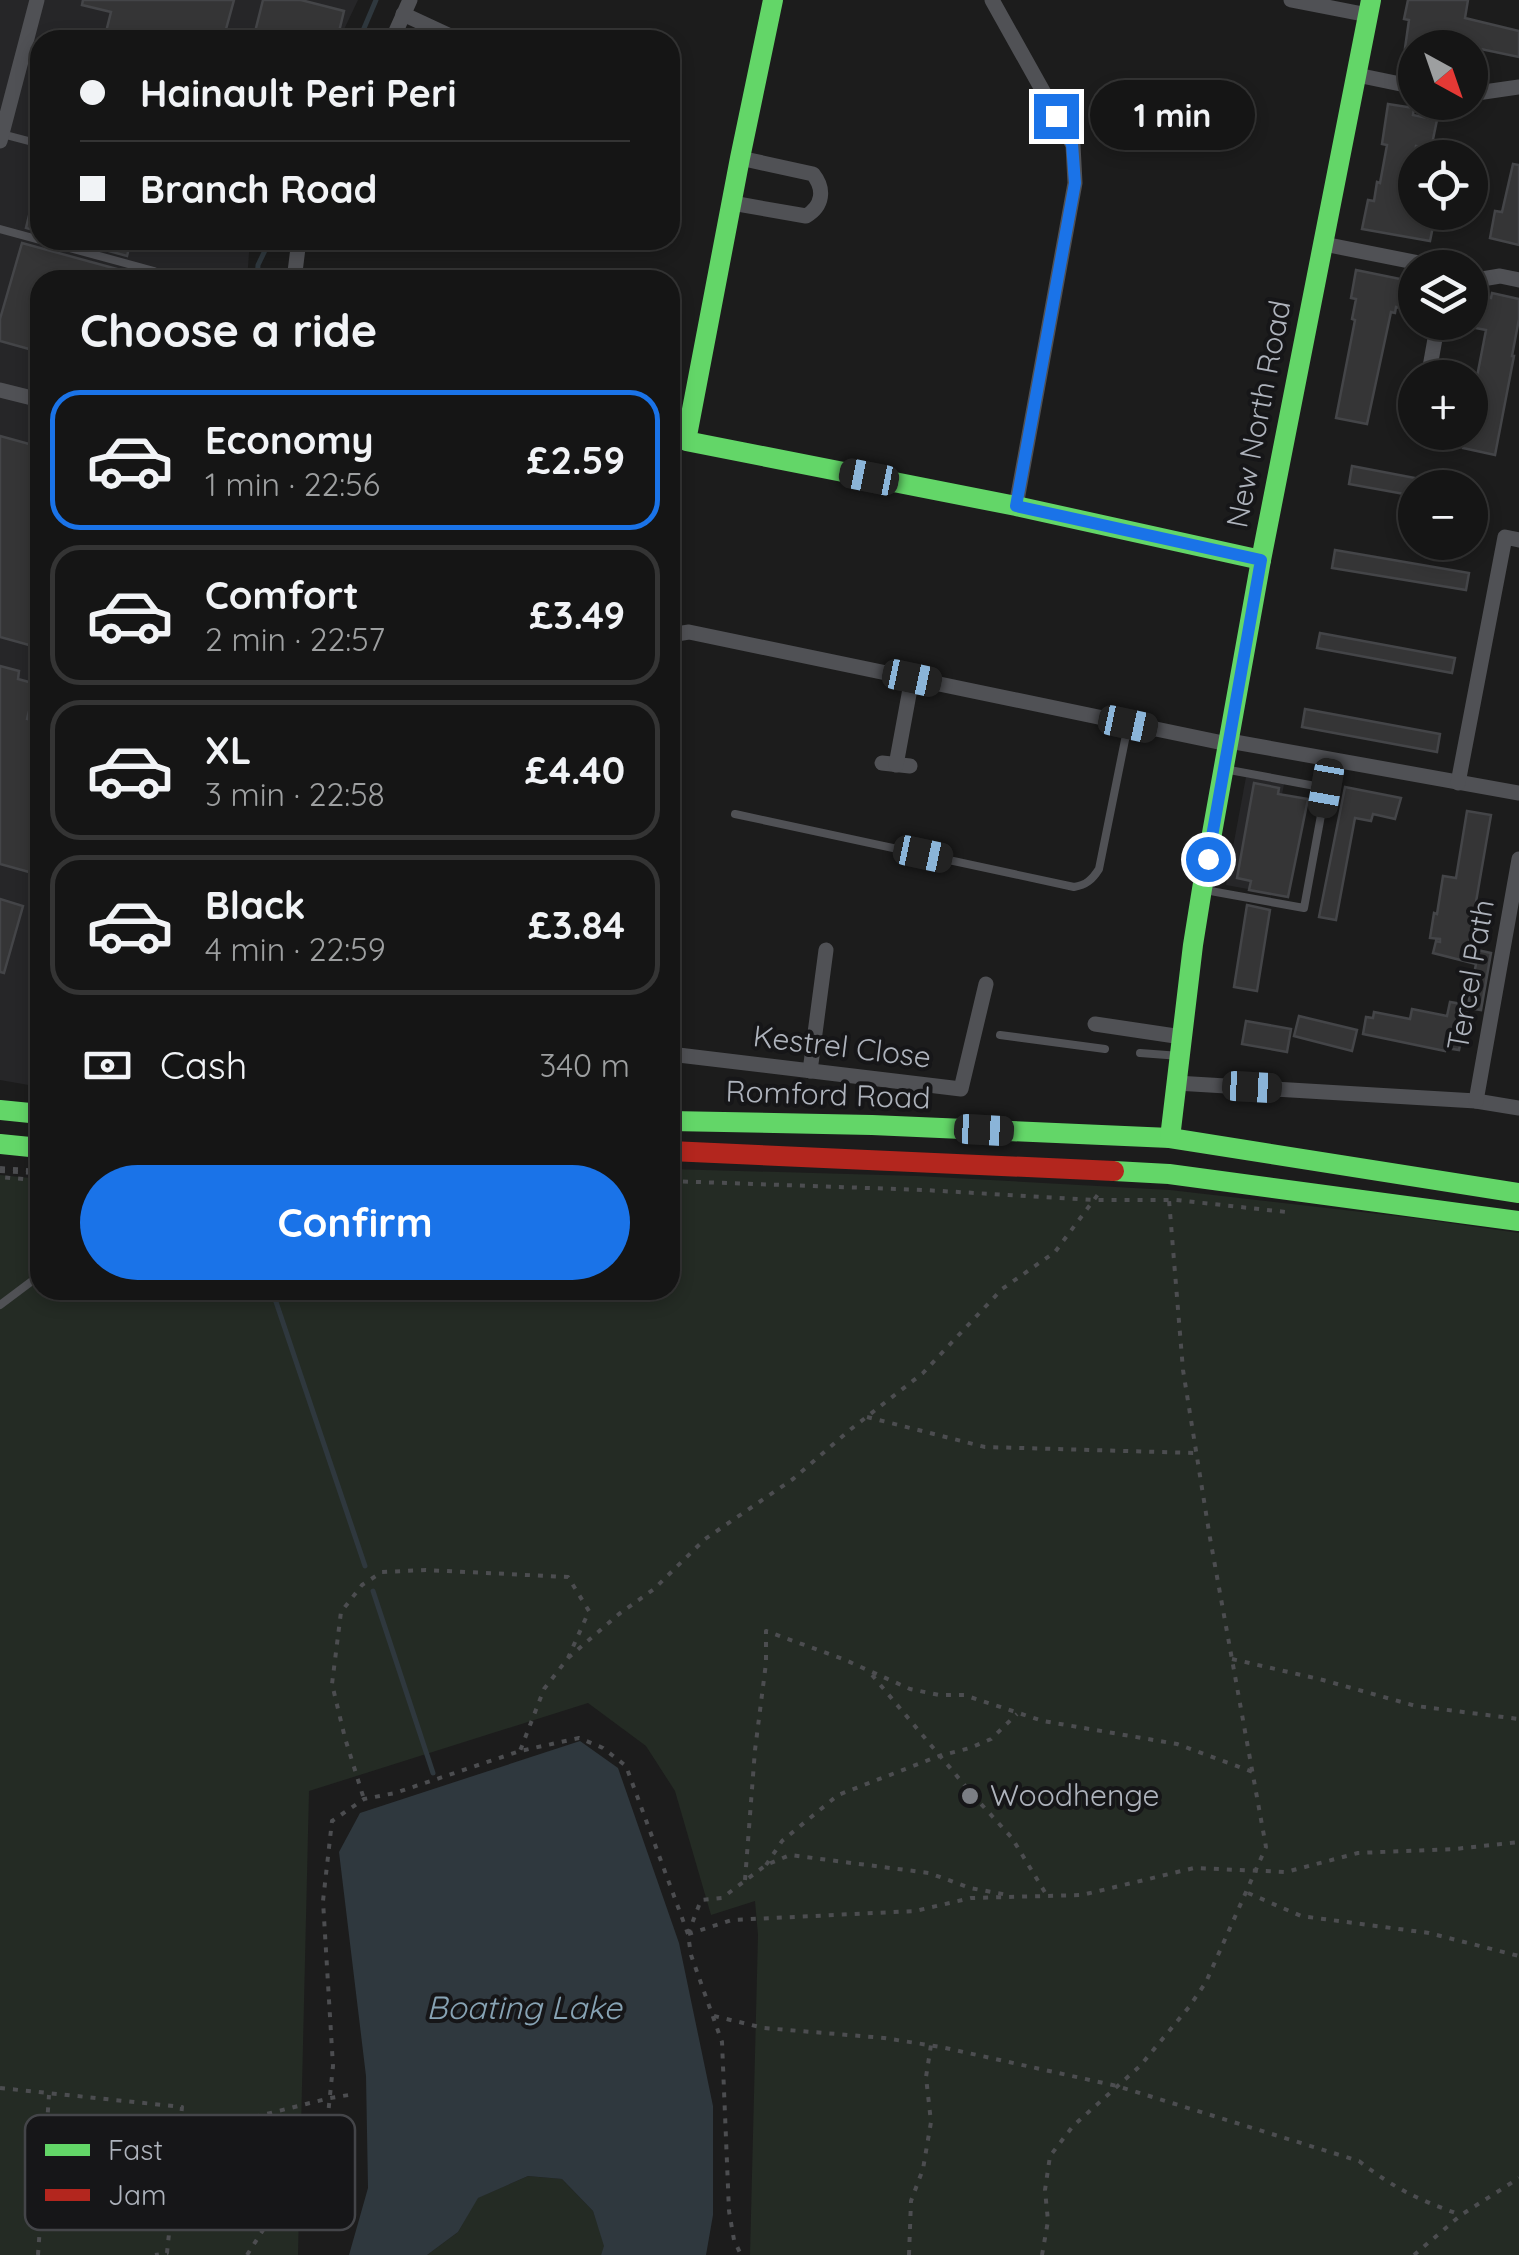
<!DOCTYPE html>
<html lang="en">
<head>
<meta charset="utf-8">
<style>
  body { margin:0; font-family:Quicksand,sans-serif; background:#222; color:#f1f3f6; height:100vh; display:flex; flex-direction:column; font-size:38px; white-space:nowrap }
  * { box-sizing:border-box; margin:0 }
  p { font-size:32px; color:#9d9fa0 }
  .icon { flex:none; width:55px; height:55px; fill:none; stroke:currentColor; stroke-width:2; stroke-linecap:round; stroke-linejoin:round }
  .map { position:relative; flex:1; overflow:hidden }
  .side { position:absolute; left:30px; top:270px; width:650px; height:1030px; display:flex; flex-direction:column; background:#151515; border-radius:30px; box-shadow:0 5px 15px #0003,0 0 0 2px #343434 }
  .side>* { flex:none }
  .hud { position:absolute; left:30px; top:30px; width:650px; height:220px; border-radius:30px; box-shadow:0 5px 15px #0003,0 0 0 2px #343434; display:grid; align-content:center; height:220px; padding:0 50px; background:#151515 }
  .needle { width:65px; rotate:140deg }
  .controls { position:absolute; left:1398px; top:30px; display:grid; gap:20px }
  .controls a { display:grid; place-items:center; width:90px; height:90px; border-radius:50%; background:#151515; box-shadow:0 5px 15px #0003,0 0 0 2px #343434; font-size:50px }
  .end { position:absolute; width:45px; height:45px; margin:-22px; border:12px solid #1a73e8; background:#fff; box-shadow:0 0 0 5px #fff }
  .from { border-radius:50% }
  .bubble { position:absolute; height:70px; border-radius:35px; background:#151515; box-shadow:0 5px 15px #0003,0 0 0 2px #343434; font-size:32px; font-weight:700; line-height:70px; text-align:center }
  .car { position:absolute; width:30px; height:60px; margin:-30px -15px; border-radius:12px; box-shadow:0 0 8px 2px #0007; background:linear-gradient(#222 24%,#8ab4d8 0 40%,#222 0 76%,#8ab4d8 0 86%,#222 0) }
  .hud b { display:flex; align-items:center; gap:35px; height:95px; font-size:38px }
  .hud b+b { border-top:2px solid #343434 }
  .hud i { width:25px; height:25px; background:#f1f3f6 }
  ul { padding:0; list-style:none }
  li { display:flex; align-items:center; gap:30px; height:140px; margin:0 20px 15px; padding:0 30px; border:5px solid #343434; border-radius:30px }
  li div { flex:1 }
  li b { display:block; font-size:38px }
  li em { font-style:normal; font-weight:700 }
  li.active { border-color:#1a73e8 }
  li>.icon { width:90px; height:90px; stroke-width:1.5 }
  h2 { padding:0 50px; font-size:45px; line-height:120px }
  .pay { display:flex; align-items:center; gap:25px; height:110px; padding:0 50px; font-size:38px }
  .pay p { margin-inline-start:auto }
  .button { display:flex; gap:20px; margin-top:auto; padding:20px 50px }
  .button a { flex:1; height:115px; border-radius:60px; background:#1a73e8; color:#fff; font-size:40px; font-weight:700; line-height:115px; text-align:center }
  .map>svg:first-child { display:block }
  .built { fill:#262628 }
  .green { fill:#242b24 }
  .water { fill:#2f383e }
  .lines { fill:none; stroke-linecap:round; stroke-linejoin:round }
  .stream { stroke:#2f383e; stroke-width:5 }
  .building { fill:#353536; stroke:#444548; stroke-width:2.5 }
  .path { stroke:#4c4d50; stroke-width:4; stroke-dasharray:5 8; stroke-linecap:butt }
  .lane { stroke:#505155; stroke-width:8 }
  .street { stroke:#505155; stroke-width:15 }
  .fast { stroke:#63d668; stroke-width:20 }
  .jam { stroke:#b3261e; stroke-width:20 }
  .route { stroke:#1a73e8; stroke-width:12 }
  .poi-dot { fill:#7b7e84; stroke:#161618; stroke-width:4 }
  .labels { text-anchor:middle; stroke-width:8; stroke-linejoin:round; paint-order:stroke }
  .street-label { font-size:30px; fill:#aeb3bc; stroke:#161618 }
  .poi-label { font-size:30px; fill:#aeb3bc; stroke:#161618; text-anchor:start }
  .water-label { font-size:32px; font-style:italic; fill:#87a3b4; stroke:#161618 }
  .key { fill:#161618; stroke:#444549; stroke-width:2.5 }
  .key-label { font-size:28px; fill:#aeb3bc }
</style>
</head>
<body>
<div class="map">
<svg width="1519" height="2255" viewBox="0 0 1519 2255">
  <rect width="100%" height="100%" fill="#1c1c1c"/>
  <g class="built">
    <path d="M0,0H358L339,40H40V240H250L247,280H40V1087L0,1080Z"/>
    <path d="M1246,777L1284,784L1264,892L1226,885Z"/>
  </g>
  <g class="green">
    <path d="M670,1169L918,1176L1170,1190L1414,1218L1519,1233V2255H750L758,1935L755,1901L711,1915L675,1791L646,1746L588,1703L309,1791L298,2255H0V1175L40,1179V1290H670Z"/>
    <path d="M528,2176L562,2179L593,2211L605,2246L601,2255H427L458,2232L477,2198Z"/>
  </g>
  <path class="water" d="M580,1741L618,1768L679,1943L713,2106V2215L706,2255H601L604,2246L593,2211L562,2179L528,2176L478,2198L458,2232L427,2255H349L368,2188L366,2076L339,1852L360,1813Z"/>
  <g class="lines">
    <g class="stream">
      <path d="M359,40L376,0"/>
      <path d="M257,280L258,265L270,240"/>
      <path d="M272,1290L365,1566"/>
      <path d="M373,1591L433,1773"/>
    </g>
  </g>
  <g class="building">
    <path d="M83,0H234L223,40H104L111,12L82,5Z"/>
    <path d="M263,0H301L344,11L337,40H253Z"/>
    <path d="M1408,0H1468L1465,18L1519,31V57L1476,48H1405L1409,20L1404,19Z"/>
    <path d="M1388,104L1414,108L1413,115L1437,120L1431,149L1416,146L1405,207L1415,209V212H1436L1430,241L1362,229L1368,200L1374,201L1377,182L1380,183L1387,145L1382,144Z"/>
    <path d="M1513,164L1519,165V245L1490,238L1495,211L1502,212Z"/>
    <path d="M34,195L40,196V232L26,228Z"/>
    <path d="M69,240H131L127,256Z"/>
    <path d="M22,243L124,271L122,280H40V352L0,341V319Z"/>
    <path d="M1356,270L1415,282V311L1396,307L1395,313L1391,312L1367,424L1336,418L1355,320L1352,319L1356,299L1351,298Z"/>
    <path d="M1470,293L1491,298L1492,293L1519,299V319L1512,356H1514L1495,455L1463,448L1466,432H1470V413L1486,330L1470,327Z"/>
    <path d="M0,436L40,447V648L0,637Z"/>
    <path d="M1352,466L1415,478V496L1349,484Z"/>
    <path d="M1335,550L1469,573L1466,590L1332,568Z"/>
    <path d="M1320,633L1455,658L1452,673L1317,648Z"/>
    <path d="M0,666L19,671L18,679L36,684L27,719L40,723V875L0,864Z"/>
    <path d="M1305,709L1440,734L1437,752L1302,727Z"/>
    <path d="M1254,783L1279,788L1278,794L1308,799L1288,897L1249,890L1251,881L1237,878Z"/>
    <path d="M1345,787L1401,798L1395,819L1373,814L1371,821L1355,818L1336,920L1319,917Z"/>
    <path d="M1467,811L1491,815L1468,948L1491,953L1481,1010L1468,1008L1459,1050L1446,1048L1445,1051L1363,1034L1366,1017L1373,1018L1374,1012L1410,1019L1412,1009L1447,1016L1450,1002L1468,1005L1476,964L1433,953L1436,941L1440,942V939L1430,938L1434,913L1437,914L1443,876L1456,878Z"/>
    <path d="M0,899L23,906L4,973L0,972Z"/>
    <path d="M1247,905L1270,910L1257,991L1234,987Z"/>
    <path d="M1299,1016L1357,1030L1352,1051L1294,1036Z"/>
    <path d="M1246,1021L1291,1029L1287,1052L1242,1044Z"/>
  </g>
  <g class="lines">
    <g class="path">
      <path d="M0,1168L40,1171"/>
      <path d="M0,1171L34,1173V1180L0,1177"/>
      <path d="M670,1181L924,1190L1095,1200H1176L1286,1212"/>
      <path d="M867,1417L985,1447L1196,1453"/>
      <path d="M568,1658L619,1614L654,1589L705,1539L793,1479L851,1429L923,1373L1002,1289L1055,1252L1102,1189"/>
      <path d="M1232,1659L1323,1680L1416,1706L1519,1719"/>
      <path d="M872,1675L972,1794L1012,1838L1046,1894"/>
      <path d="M363,1796L345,1738L332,1684L341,1612L362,1585L382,1572L426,1570L568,1577L589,1611L568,1658L544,1689L520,1751"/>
      <path d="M766,1865L782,1841L838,1795L939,1756L970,1748L991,1739L1017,1714"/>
      <path d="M745,1880L755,1750L766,1663V1631L843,1659L910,1689L939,1695H964L1043,1721L1177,1744L1253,1772"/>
      <path d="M1248,1893L1301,1916L1429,1933L1519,1956"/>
      <path d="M688,1934L732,1920L915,1911L971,1898L1082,1895L1194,1868L1286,1872L1358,1853L1455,1849L1519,1842"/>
      <path d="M688,1934L701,1900L722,1898L766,1865L790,1855L929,1873L970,1888L1008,1895"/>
      <path d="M714,2016L764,2028L884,2038L941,2047L1117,2086L1359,2161C1395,2189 1419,2200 1461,2215"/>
      <path d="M0,2088L182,2107L167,2253L155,2255"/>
      <path d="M179,2136L330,2098L355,2094"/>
      <path d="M38,2255L49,2095"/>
      <path d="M247,2255L291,2186L328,2115L333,2066L323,1901L332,1821L364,1799L395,1793L520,1751L579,1738L603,1748L626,1766L688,1934L691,1955L722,2042L729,2211L734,2240L741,2255"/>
      <path d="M909,2255L911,2201L923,2169L931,2122L926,2077L931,2045"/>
      <path d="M1042,2255L1048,2221L1045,2190L1050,2156L1073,2126L1140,2066L1189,2007L1206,1982L1266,1847L1210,1538L1183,1370L1169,1200"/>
      <path d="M1414,2255L1461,2215L1519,2178"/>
    </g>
    <g class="lane">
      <path d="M2,134L40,144"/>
      <path d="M0,229L154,271"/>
      <path d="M735,814L1074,887C1086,885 1092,880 1099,869L1128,725"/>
      <path d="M1205,890L1304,908L1326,788L1224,769"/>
      <path d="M1000,1035L1105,1049"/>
      <path d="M1140,1053L1180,1056"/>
      <path d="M0,1305L40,1275"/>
    </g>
    <g class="street">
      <path d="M992,0L1073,145L1075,183L1016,506"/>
      <path d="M1291,0L1368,15"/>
      <path d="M403,14L459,40"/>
      <path d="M392,40L410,0"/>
      <path d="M1357,75L1415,87"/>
      <path d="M1470,94L1519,87"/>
      <path d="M0,141L37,0"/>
      <path d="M732,203L806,216C823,206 825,189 813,174L740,158"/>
      <path d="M1324,244L1424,264L1431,268"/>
      <path d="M294,280L298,248L302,240"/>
      <path d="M1470,281L1500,276L1519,280"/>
      <path d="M1428,378L1438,322"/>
      <path d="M0,390L40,400"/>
      <path d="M670,635L689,632L1228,744"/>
      <path d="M1229,741L1519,793"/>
      <path d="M882,763L910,766"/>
      <path d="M896,765L912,678"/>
      <path d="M1458,783L1505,537L1519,540"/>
      <path d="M1095,1024L1182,1037"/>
      <path d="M670,1054L961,1089L986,984"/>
      <path d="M810,1071L826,950"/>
      <path d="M1176,1083L1476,1101L1519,1108"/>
      <path d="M1476,1101L1519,859"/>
    </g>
    <g class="fast">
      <path d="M773,0L740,158L686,441L1016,506L1261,560"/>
      <path d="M0,1110L40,1114"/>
      <path d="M670,1121L872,1125L1170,1138L1519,1193"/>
      <path d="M1170,1138L1193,945L1202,889L1261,560L1371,0"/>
      <path d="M0,1144L40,1148"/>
      <path d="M1114,1171L1169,1174L1519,1221"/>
    </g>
    <path class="jam" d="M670,1151L1114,1171"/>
  </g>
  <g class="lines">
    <path class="route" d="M1056,116L1072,144L1075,183L1016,506L1261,560L1208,859"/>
  </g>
  <circle class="poi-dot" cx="970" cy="1796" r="10"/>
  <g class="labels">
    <g class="street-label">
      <text transform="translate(1259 414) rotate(-79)" y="10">New North Road</text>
      <text transform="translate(1471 975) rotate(-80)" y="10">Tercel Path</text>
      <text transform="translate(842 1047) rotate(7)" y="10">Kestrel Close</text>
      <text transform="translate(828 1095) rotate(2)" y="10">Romford Road</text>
    </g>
    <g class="poi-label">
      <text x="990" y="1806">Woodhenge</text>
    </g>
    <g class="water-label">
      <text x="524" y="2019">Boating Lake</text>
    </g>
  </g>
  <rect x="25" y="2115" width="330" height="115" rx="15" class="key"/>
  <rect x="45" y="2144" width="45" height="12" fill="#63d668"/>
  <rect x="45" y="2189" width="45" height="12" fill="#b3261e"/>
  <g class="key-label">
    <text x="108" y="2160">Fast</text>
    <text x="108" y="2205">Jam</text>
  </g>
</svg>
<div class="controls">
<a><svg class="needle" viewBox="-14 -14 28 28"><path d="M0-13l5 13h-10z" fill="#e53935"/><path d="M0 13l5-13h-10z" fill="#9d9fa0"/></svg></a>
<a><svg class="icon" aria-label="locate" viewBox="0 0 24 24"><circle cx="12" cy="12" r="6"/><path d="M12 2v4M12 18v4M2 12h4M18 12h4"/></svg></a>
<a><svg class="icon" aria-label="layers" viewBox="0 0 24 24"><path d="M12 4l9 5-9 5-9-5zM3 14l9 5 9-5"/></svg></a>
<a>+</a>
<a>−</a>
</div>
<i class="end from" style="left:1208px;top:859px"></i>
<i class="end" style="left:1056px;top:116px"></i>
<div class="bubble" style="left:1090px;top:80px;width:165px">1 min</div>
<i class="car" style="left:869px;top:477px;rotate:281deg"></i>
<i class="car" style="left:912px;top:678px;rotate:102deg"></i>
<i class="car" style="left:1128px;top:724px;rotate:102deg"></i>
<i class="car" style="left:1326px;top:788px;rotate:190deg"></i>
<i class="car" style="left:923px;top:854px;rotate:102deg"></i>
<i class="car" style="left:1252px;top:1087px;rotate:93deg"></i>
<i class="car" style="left:984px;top:1130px;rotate:93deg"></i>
<div class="hud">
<b><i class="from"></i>Hainault Peri Peri</b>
<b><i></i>Branch Road</b>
</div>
<section class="side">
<h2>Choose a ride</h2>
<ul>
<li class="active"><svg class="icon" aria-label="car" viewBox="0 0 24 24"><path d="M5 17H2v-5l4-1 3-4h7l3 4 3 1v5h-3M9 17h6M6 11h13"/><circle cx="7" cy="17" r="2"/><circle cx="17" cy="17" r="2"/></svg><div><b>Economy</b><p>1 min · 22:56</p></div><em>£2.59</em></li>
<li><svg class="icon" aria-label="car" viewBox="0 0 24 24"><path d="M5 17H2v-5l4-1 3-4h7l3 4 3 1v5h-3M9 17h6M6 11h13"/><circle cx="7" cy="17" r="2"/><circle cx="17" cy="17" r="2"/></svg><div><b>Comfort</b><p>2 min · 22:57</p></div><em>£3.49</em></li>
<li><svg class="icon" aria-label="car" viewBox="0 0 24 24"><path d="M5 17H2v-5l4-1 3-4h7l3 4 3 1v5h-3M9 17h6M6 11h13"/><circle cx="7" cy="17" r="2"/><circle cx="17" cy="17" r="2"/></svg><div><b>XL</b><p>3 min · 22:58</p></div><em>£4.40</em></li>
<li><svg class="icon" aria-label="car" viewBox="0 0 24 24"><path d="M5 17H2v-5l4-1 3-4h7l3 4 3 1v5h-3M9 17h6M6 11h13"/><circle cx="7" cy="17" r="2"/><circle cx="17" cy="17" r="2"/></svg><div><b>Black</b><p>4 min · 22:59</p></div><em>£3.84</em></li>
</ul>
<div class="pay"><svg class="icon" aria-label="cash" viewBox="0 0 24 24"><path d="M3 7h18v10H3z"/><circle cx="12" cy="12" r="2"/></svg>Cash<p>340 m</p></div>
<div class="button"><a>Confirm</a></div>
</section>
</div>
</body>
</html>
